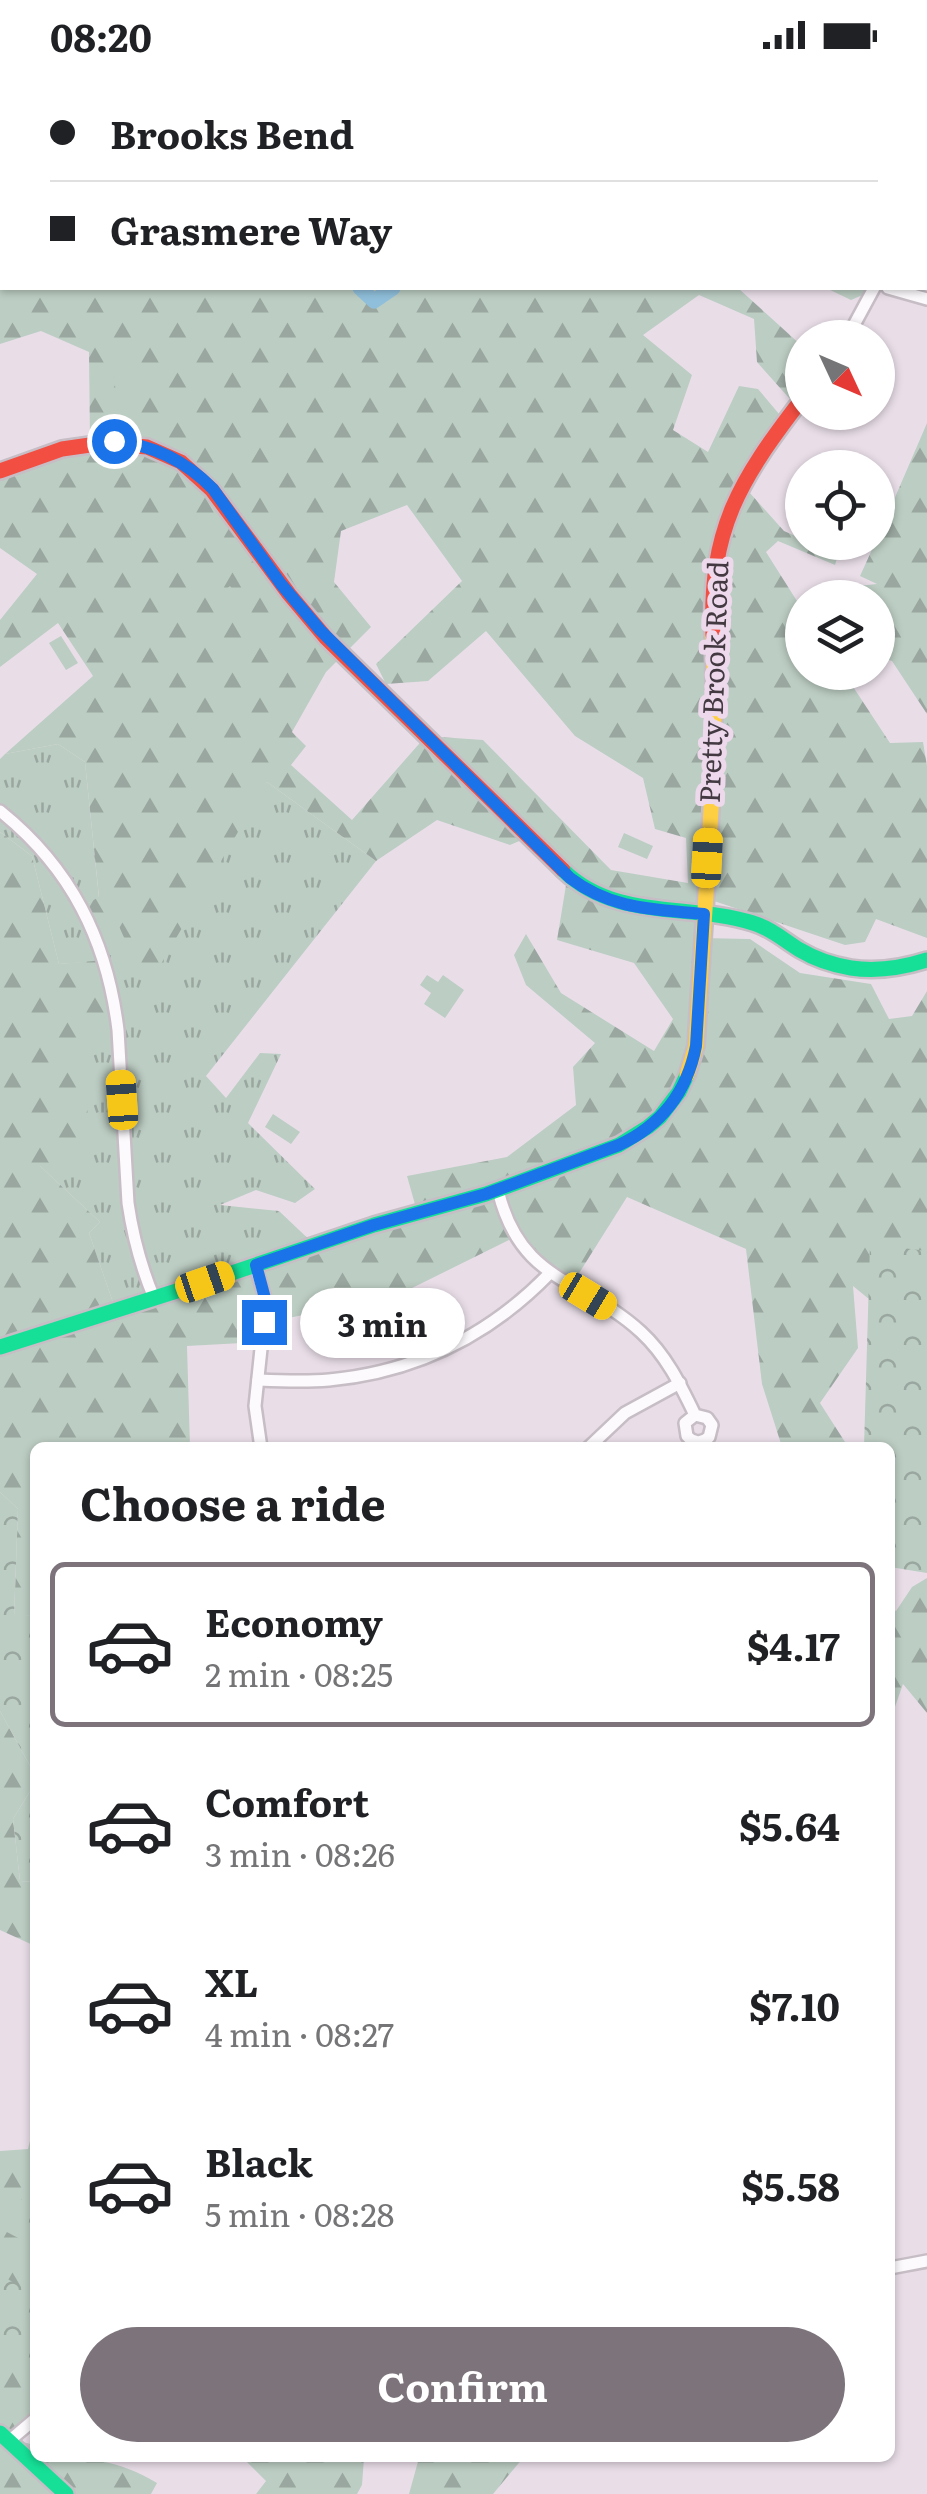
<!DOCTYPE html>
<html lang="en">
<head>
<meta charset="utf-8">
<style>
  body { margin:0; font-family:Literata,serif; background:#f2f2f2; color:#202124; height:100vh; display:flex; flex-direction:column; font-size:38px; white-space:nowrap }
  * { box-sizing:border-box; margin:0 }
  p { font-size:32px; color:#757577 }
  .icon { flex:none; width:55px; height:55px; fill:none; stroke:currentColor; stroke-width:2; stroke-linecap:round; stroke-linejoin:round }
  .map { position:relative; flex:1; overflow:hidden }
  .side { position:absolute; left:30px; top:1372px; width:865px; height:1020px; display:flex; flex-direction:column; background:#fff; border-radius:15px; box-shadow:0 2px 8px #0004 }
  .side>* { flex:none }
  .top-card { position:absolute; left:0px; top:0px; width:928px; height:220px; box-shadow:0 2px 8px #0004; display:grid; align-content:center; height:220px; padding:0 50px; background:#fff }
  .needle { width:65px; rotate:134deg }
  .controls { position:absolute; left:785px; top:250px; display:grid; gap:20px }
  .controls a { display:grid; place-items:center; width:110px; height:110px; border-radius:50%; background:#fff; box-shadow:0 2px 8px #0004; font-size:50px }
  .end { position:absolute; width:45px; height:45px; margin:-22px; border:12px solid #1a73e8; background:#fff; box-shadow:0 0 0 5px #fff }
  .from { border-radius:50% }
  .bubble { position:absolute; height:70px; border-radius:35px; background:#fff; box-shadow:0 2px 8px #0004; font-size:32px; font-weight:700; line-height:70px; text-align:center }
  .car { position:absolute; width:30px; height:60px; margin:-30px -15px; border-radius:12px; box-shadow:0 0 8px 2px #0007; background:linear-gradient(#f5c518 24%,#345 0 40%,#f5c518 0 76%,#345 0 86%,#f5c518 0) }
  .top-card b { display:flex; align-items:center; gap:35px; height:95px; font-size:38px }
  .top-card b+b { border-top:2px solid #e0e0e0 }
  .top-card i { width:25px; height:25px; background:#202124 }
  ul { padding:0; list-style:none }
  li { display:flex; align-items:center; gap:30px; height:165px; margin:0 20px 15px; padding:0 30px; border:5px solid transparent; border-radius:15px }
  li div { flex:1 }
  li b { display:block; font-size:38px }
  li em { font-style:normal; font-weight:700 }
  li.current { border-color:#7c737b }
  li>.icon { width:90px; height:90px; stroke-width:1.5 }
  h2 { padding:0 50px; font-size:45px; line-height:120px }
  .cta { display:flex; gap:20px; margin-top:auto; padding:20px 50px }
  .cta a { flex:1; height:115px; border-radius:60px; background:#7c737b; color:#fff; font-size:40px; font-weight:700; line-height:115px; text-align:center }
  .status { display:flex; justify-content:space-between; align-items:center; height:70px; padding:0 50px; background:#fff; direction:ltr }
  .status svg { height:28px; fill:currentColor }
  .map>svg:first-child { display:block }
  .grass { fill:url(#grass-tufts) }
  .forest { fill:url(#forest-firs); fill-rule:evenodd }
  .park { fill:url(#park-crowns) }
  .garden { fill:#bccdc3 }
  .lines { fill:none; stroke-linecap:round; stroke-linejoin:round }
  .river { stroke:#90bfdb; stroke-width:15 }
  .street-casing { stroke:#c6bdc5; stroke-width:16 }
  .fast-casing { stroke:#c6bdc5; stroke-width:20 }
  .slow-casing { stroke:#c6bdc5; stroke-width:20 }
  .jam-casing { stroke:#c6bdc5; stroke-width:20 }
  .street { stroke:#fcfafc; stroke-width:11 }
  .fast { stroke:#16e098; stroke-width:15 }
  .slow { stroke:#ffcf43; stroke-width:15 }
  .jam { stroke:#f24e42; stroke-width:15 }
  .route { stroke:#1a73e8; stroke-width:12 }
  .labels { text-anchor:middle; stroke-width:10; stroke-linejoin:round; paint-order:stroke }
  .street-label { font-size:28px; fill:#423941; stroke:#eed9ec }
</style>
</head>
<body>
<div class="status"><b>08:20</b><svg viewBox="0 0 49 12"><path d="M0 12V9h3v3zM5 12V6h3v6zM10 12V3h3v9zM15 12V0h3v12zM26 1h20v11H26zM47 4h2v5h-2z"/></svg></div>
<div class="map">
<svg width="927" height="2424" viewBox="0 0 927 2424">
  <defs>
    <pattern id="grass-tufts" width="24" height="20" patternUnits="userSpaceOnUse" patternTransform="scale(2.5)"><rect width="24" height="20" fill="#bccdc3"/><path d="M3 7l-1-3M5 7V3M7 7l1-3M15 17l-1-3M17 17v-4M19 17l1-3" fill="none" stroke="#9aa7a0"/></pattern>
    <pattern id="forest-firs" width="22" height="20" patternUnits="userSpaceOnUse" patternTransform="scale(2.5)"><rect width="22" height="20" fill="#bccdc3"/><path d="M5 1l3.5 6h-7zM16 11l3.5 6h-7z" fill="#9aa7a0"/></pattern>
    <pattern id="park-crowns" width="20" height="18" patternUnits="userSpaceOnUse" patternTransform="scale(2.5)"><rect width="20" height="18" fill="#bccdc3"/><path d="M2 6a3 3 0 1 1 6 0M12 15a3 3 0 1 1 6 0" fill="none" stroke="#9aa7a0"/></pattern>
  </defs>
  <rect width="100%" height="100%" fill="#e9dee8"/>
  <path class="grass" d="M58,674L85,692L99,828L82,836L94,861L267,712L376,791L206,1006L226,1028L260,983L281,984L248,1053L315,1119L295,1133L256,1120L220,1135L279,1141L317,1177L117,1244L89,1163L100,1152L40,1096L55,985L103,891L59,894L32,786L0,762V689L5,684Z"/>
  <g class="forest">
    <path d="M0,0H927V85L925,83V2H2V218H738L802,276V330L797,337L757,292L754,249L699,225L643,265L692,305L673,360L708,382L739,316L758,319L785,351L741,413L784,461L802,469V472L811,473L838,485L835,495L778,471L766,482L802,539V602L844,603L890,673L923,672L927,696V868L876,849L865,872L845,875L705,828L702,868L750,869L800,903L871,914L889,949L912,946L927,921V1288L914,1266L853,1216L858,1278L820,1333L845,1372L846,1377H782L762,1314L746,1179L627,1127L571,1216L517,1166L396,1226L264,1253L261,1272L187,1276L190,1377L35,1378V1545L14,1547L18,1439L0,1422V762L32,786L59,894L104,890L115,950L55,985L82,1007L93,1076L40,1096L100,1152L89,1163L117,1244L418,1145L407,1106L507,1087L576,1035L573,997L595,973L526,915L514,885L526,864L561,923L654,981L673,949L634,893L557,870L568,803L531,766L510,775L437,750L376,791L267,712L147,918L117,852L93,862L81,837L99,827L85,692L58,674L5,684L93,606L58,553L0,597V550L37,504L0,478V402L90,372L89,282L41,261L0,274ZM407,435L462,511L376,594L386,614L428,611L486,561L575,666L643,708L655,759L686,768L688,813L611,800L483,670L426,666L352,750L291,695L306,676L292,662L326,602L371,557L334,512L341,461Z"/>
    <path d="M927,117V215L919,228L879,218L851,230L826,218H925V121Z"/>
    <path d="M927,353V644L892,591L878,587V528L844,527L847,517L877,514L860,506L875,473L878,472V467Z"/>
    <path d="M927,1508V1643L903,1614L890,1651V1538L896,1541L912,1517Z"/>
    <path d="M0,1641L35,1705V1713L13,1749L20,1811L35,1812V1876L0,1860Z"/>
    <path d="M35,2050V2354L6,2368L35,2375V2388C83,2388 114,2387 157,2413L151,2424H0V2081L28,2079Z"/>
    <path d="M243,2388H364L362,2415L357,2424H256L266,2411Z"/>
    <path d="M419,2388H523L493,2424H409Z"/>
  </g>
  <g class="park">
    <path d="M870,1174L927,1181V1503L890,1497V1378L864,1377Z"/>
    <path d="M0,1422L18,1439L14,1546L35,1545V1705L0,1641Z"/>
    <path d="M35,1713V1812L20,1811L13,1749Z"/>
    <path d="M35,2102V2177L5,2161Z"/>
    <path d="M0,2205L35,2224V2303L0,2291Z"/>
  </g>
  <g class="garden">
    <path d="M128,295L133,326L117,328L112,297Z"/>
    <path d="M230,516L249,542L237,550L219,525Z"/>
    <path d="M61,566L78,593L66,600L49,573Z"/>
    <path d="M624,763L653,776L647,789L618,777Z"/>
    <path d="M427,905L438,912L443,905L464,920L445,948L424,934L431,923L420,915Z"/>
    <path d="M273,1044L300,1062L291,1074L265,1057Z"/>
    <path d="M35,1594V1659L15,1601Z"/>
  </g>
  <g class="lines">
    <g class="river">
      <path d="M494,2L495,0"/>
      <path d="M0,77L2,76"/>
      <path d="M360,218L374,231L393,218"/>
    </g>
    <defs>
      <g id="street">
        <path d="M925,115L927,112"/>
        <path d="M888,218L927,229"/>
        <path d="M847,268L874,218"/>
        <path d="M0,741C71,798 107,870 118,960L128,1133C133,1167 141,1197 154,1228"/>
        <path d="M498,1120C520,1213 582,1208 641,1262C666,1285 680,1314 695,1345L685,1353L687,1366C693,1373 702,1374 709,1367L712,1355L707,1348L695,1345"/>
        <path d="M255,1195L266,1231L255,1336L261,1378"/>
        <path d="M258,1310C282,1311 305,1312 329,1310C416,1302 489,1266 550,1203"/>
        <path d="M588,1378L625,1343L680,1313"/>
        <path d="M890,2198L927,2191"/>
        <path d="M9,2371L35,2349"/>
      </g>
      <g id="fast">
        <path d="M563,800C615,851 690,833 753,853C771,858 785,871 800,880C815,889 833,895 851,898C877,902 902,898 927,890"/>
        <path d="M0,1277L205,1212L374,1155L486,1124L619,1075L648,1057L660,1047L679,1022L687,1005"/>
        <path d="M0,2363L66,2424"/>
      </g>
      <path id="slow" d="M687,1005L696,976C704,839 718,703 713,565"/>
      <g id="jam">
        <path d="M0,401L62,379L104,373L147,377L181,392L212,420L289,524L326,568L563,800"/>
        <path d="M713,565C709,459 739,411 802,329"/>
      </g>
    </defs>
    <use href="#street" class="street-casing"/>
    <use href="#fast" class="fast-casing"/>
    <use href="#slow" class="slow-casing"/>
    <use href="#jam" class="jam-casing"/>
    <use href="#street" class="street"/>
    <use href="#fast" class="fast"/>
    <use href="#slow" class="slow"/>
    <use href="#jam" class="jam"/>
  </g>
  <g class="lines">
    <path class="route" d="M114,371C153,375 186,391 213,419L281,514L320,560L570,808C612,840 654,839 704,844L696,976C687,1022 662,1055 619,1075L486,1124L374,1155L256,1195L266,1232L264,1252"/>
  </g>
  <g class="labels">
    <g class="street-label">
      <text transform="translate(714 612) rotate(-88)" y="10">Pretty Brook Road</text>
    </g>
  </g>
</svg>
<div class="controls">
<a><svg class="needle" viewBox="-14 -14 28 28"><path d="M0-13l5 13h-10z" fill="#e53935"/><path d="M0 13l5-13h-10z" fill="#757577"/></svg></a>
<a><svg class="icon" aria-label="locate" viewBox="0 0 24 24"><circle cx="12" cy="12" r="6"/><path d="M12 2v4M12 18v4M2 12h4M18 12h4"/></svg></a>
<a><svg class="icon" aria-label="layers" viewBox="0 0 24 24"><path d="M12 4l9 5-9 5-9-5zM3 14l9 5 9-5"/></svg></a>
</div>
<i class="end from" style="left:114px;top:371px"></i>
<i class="end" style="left:264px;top:1252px"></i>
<div class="bubble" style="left:300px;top:1218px;width:165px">3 min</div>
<i class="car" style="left:707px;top:788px;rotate:3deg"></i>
<i class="car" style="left:122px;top:1030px;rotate:356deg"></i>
<i class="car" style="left:205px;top:1212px;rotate:71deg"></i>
<i class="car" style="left:588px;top:1226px;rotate:121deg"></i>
<div class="top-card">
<b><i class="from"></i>Brooks Bend</b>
<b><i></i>Grasmere Way</b>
</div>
<section class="side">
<h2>Choose a ride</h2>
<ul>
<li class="current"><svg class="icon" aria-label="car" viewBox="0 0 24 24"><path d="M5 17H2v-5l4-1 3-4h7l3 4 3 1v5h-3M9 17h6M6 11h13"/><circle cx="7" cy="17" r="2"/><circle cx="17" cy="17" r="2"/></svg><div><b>Economy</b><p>2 min · 08:25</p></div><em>$4.17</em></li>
<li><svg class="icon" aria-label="car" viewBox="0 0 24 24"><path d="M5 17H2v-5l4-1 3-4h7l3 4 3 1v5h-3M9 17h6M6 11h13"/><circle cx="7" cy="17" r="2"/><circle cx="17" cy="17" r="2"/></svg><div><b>Comfort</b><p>3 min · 08:26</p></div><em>$5.64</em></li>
<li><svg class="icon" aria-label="car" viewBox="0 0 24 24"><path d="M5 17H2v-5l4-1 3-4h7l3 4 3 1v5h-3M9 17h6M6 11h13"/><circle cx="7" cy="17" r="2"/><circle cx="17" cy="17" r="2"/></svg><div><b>XL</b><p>4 min · 08:27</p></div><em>$7.10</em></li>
<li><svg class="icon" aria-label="car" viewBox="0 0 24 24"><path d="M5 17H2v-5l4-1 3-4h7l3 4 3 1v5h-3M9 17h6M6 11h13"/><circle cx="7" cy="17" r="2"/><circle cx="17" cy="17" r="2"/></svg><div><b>Black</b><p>5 min · 08:28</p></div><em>$5.58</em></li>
</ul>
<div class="cta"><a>Confirm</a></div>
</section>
</div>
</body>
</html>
